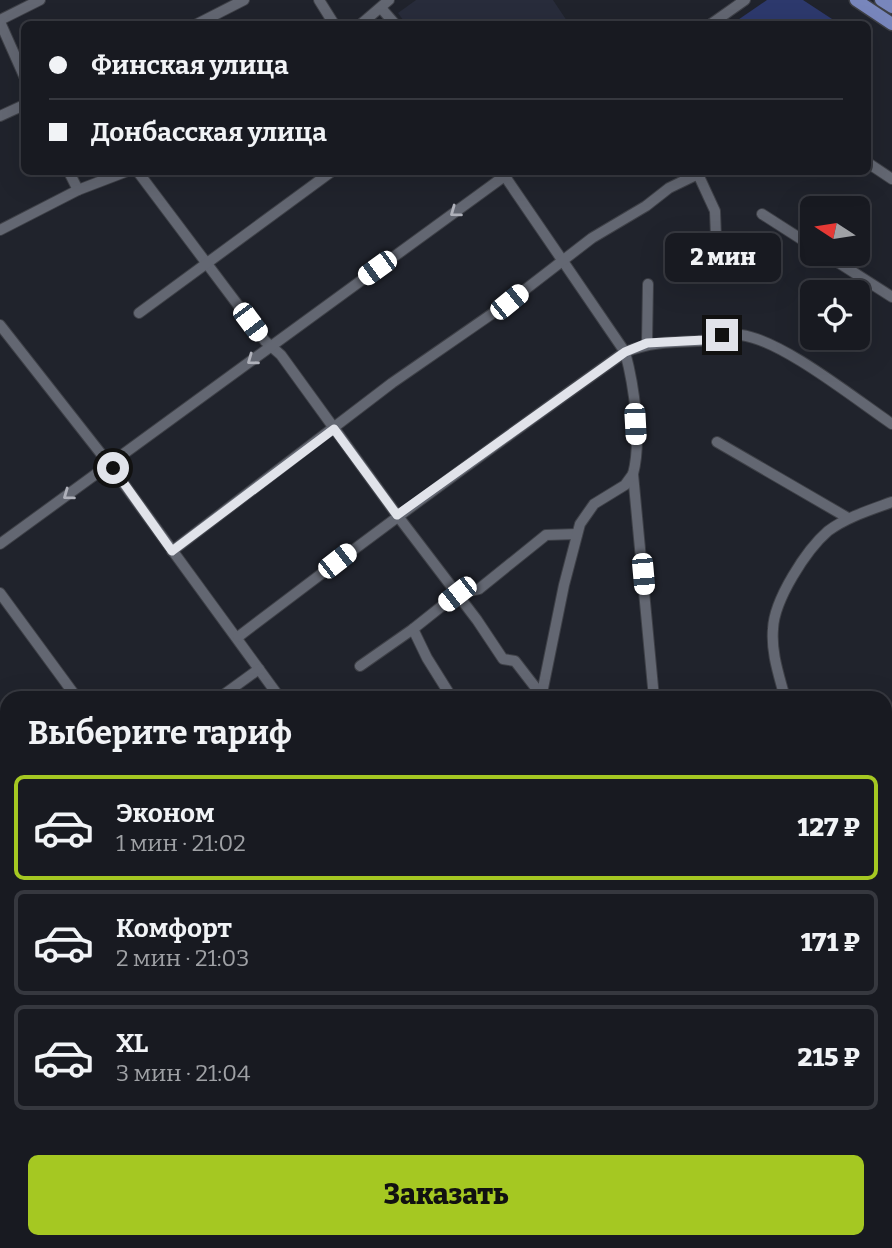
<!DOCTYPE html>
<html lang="ru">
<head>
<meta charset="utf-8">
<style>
  body { margin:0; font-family:Bitter,serif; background:#25272e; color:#f1f3f6; height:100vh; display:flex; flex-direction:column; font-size:26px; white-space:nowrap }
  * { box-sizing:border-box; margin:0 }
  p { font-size:23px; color:#9fa1a5 }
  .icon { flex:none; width:38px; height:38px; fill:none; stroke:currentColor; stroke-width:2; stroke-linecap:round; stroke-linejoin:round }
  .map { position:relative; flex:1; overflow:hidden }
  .drawer { position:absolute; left:0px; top:691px; width:892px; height:558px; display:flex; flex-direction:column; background:#181a21; border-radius:21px 21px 0 0; box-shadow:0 7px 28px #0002,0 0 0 2px #36383f }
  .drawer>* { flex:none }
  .banner { position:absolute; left:21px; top:21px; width:850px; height:154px; border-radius:10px; box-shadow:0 7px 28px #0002,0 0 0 2px #36383f; display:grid; align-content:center; height:154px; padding:0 28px; background:#181a21 }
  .needle { width:46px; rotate:282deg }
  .fabs { position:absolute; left:800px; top:196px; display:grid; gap:14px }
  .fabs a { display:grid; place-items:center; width:70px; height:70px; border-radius:10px; background:#181a21; box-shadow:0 7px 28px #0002,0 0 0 2px #36383f; font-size:35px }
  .end { position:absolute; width:32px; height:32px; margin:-16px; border:9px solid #e1e3ea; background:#111; box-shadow:0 0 0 4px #111 }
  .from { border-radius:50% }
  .bubble { position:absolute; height:49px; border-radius:10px; background:#181a21; box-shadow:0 7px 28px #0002,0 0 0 2px #36383f; font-size:23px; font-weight:800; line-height:49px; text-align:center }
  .car { position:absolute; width:21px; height:42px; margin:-21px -10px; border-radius:9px; box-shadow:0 0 5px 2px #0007; background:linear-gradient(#fff 24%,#345 0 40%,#fff 0 76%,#345 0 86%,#fff 0) }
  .banner b { display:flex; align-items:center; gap:24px; height:66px; font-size:26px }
  .banner b+b { border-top:2px solid #36383f }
  .banner i { width:18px; height:18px; background:#f1f3f6 }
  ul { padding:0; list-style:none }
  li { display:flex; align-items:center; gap:21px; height:105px; margin:0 14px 10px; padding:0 14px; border:4px solid #36383f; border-radius:10px }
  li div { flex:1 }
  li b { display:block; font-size:26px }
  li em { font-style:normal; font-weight:800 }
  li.active { border-color:#a5c822 }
  li>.icon { width:63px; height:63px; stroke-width:1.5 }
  h2 { padding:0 28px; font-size:32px; line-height:84px }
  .button { display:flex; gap:14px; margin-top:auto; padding:14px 28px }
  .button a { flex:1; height:80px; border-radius:10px; background:#a5c822; color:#111; font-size:28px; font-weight:800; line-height:80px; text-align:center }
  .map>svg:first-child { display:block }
  .built { fill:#282c3b }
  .green { fill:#2d396d }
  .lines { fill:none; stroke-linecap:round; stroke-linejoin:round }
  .minor-casing { stroke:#3e4047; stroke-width:12 }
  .major-casing { stroke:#3e4047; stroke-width:15 }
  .minor { stroke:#636772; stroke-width:10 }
  .major { stroke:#7886bc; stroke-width:12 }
  .tram { stroke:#bdbfc6; stroke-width:2 }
  .oneway { stroke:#afb1ba }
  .route { stroke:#e1e3ea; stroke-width:9 }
</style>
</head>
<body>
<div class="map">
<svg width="892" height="1248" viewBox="0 0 892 1248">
  <rect width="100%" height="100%" fill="#20232c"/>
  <g class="built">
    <path d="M416,0H553L569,24H406L398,13Z"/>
    <path d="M354,1242L594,1243L593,1248H346Z"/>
  </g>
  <g class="green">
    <path d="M767,0H803L832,19L829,24H732Z"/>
    <path d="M0,973L7,983V1081L0,1070Z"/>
    <path d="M0,1114L7,1126V1242L85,1243L89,1248H0Z"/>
  </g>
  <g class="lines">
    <defs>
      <g id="minor">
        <path d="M319,0L334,24"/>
        <path d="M381,8L395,24"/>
        <path d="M0,20L40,0"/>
        <path d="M0,22L24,76"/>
        <path d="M197,24L244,0"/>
        <path d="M361,24L389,0"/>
        <path d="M711,24L745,0"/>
        <path d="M0,116L24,105"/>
        <path d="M868,163L892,179"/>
        <path d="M69,172L78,190"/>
        <path d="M138,172L265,341L281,355L397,515L477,620L503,659L515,661L542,696"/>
        <path d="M502,172L625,352C634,385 642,440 633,474L654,698"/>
        <path d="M697,172L715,211L716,237"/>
        <path d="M762,214L812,246"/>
        <path d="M0,230L78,190L125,172"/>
        <path d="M825,254L892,297"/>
        <path d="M139,313L331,172"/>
        <path d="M0,325L113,469L280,698"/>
        <path d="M647,343L648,284"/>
        <path d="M717,442L848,518"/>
        <path d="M0,544L510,172"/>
        <path d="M172,551L392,383L509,302L592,238L646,206L669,188L698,174"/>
        <path d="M0,593L77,698"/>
        <path d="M413,629L427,658L452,698"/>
        <path d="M238,637C365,540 494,445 625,352C650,342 672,342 698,341C713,340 726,333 741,335C782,340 855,399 892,424"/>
        <path d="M360,666L413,629L457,594L479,589L546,535L577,534"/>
        <path d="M219,698L259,669"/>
        <path d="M541,698L564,585L580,524L594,504L625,485L633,474"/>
        <path d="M785,698C779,675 771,653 773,629C774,600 806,550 828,531C847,517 870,510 892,502"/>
        <path d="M886,769L892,764"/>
        <path d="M0,865L7,859"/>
        <path d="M0,872L7,882"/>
        <path d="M767,1242L768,1248"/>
        <path d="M139,1248L145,1242"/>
        <path d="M595,1248L596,1242"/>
        <path d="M686,1248L687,1242"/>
      </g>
      <g id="major">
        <path d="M856,0L892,24"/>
        <path d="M881,0L892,7"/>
        <path d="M0,957L7,966"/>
        <path d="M0,1086L7,1096"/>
        <path d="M116,1242L120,1248"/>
        <path d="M206,1242L210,1248"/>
      </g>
    </defs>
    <use href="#minor" class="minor-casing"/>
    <use href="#major" class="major-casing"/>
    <use href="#minor" class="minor"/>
    <use href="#major" class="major"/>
    <g class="tram">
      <path d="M0,897L7,907"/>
      <path d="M244,1242L248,1248"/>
    </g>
  </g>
  <defs><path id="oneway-chevron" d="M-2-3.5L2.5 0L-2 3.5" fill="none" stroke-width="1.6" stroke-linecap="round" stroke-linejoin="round" transform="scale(1.75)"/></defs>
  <g class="oneway">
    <use href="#oneway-chevron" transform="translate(455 212) rotate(144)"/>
    <use href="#oneway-chevron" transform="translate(252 360) rotate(144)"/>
    <use href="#oneway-chevron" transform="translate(68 495) rotate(144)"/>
  </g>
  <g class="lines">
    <path class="route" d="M113,468L172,551L334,429L397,515L625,352L647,343L704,340L722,335"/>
  </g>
</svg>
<div class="fabs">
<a><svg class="needle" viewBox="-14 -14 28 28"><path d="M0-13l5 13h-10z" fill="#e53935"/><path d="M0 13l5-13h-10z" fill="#9fa1a5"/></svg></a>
<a><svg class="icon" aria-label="locate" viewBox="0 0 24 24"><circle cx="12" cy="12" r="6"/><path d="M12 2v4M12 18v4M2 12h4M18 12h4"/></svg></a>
</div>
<i class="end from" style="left:113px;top:468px"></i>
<i class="end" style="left:722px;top:335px"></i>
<div class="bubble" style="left:665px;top:233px;width:116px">2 мин</div>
<i class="car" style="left:377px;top:268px;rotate:234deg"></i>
<i class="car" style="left:509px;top:302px;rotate:51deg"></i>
<i class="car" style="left:250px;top:322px;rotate:143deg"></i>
<i class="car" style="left:635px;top:424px;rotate:177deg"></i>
<i class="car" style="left:337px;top:561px;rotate:52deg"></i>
<i class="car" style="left:643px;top:574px;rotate:175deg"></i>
<i class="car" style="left:457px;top:594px;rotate:232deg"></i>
<div class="banner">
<b><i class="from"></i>Финская улица</b>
<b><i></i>Донбасская улица</b>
</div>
<section class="drawer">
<h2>Выберите тариф</h2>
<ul>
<li class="active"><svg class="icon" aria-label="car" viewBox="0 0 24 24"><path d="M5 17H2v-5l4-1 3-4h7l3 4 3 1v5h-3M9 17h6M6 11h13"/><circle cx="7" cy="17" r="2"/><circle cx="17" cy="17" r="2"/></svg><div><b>Эконом</b><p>1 мин · 21:02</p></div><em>127 ₽</em></li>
<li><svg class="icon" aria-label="car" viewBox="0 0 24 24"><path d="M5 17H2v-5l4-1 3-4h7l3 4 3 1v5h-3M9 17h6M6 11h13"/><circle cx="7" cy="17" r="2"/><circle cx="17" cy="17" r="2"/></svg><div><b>Комфорт</b><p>2 мин · 21:03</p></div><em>171 ₽</em></li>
<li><svg class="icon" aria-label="car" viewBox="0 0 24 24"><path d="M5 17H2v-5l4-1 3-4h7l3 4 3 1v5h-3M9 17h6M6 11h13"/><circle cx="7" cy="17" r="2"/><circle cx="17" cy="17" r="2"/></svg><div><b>XL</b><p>3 мин · 21:04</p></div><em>215 ₽</em></li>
</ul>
<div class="button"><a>Заказать</a></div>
</section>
</div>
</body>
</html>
